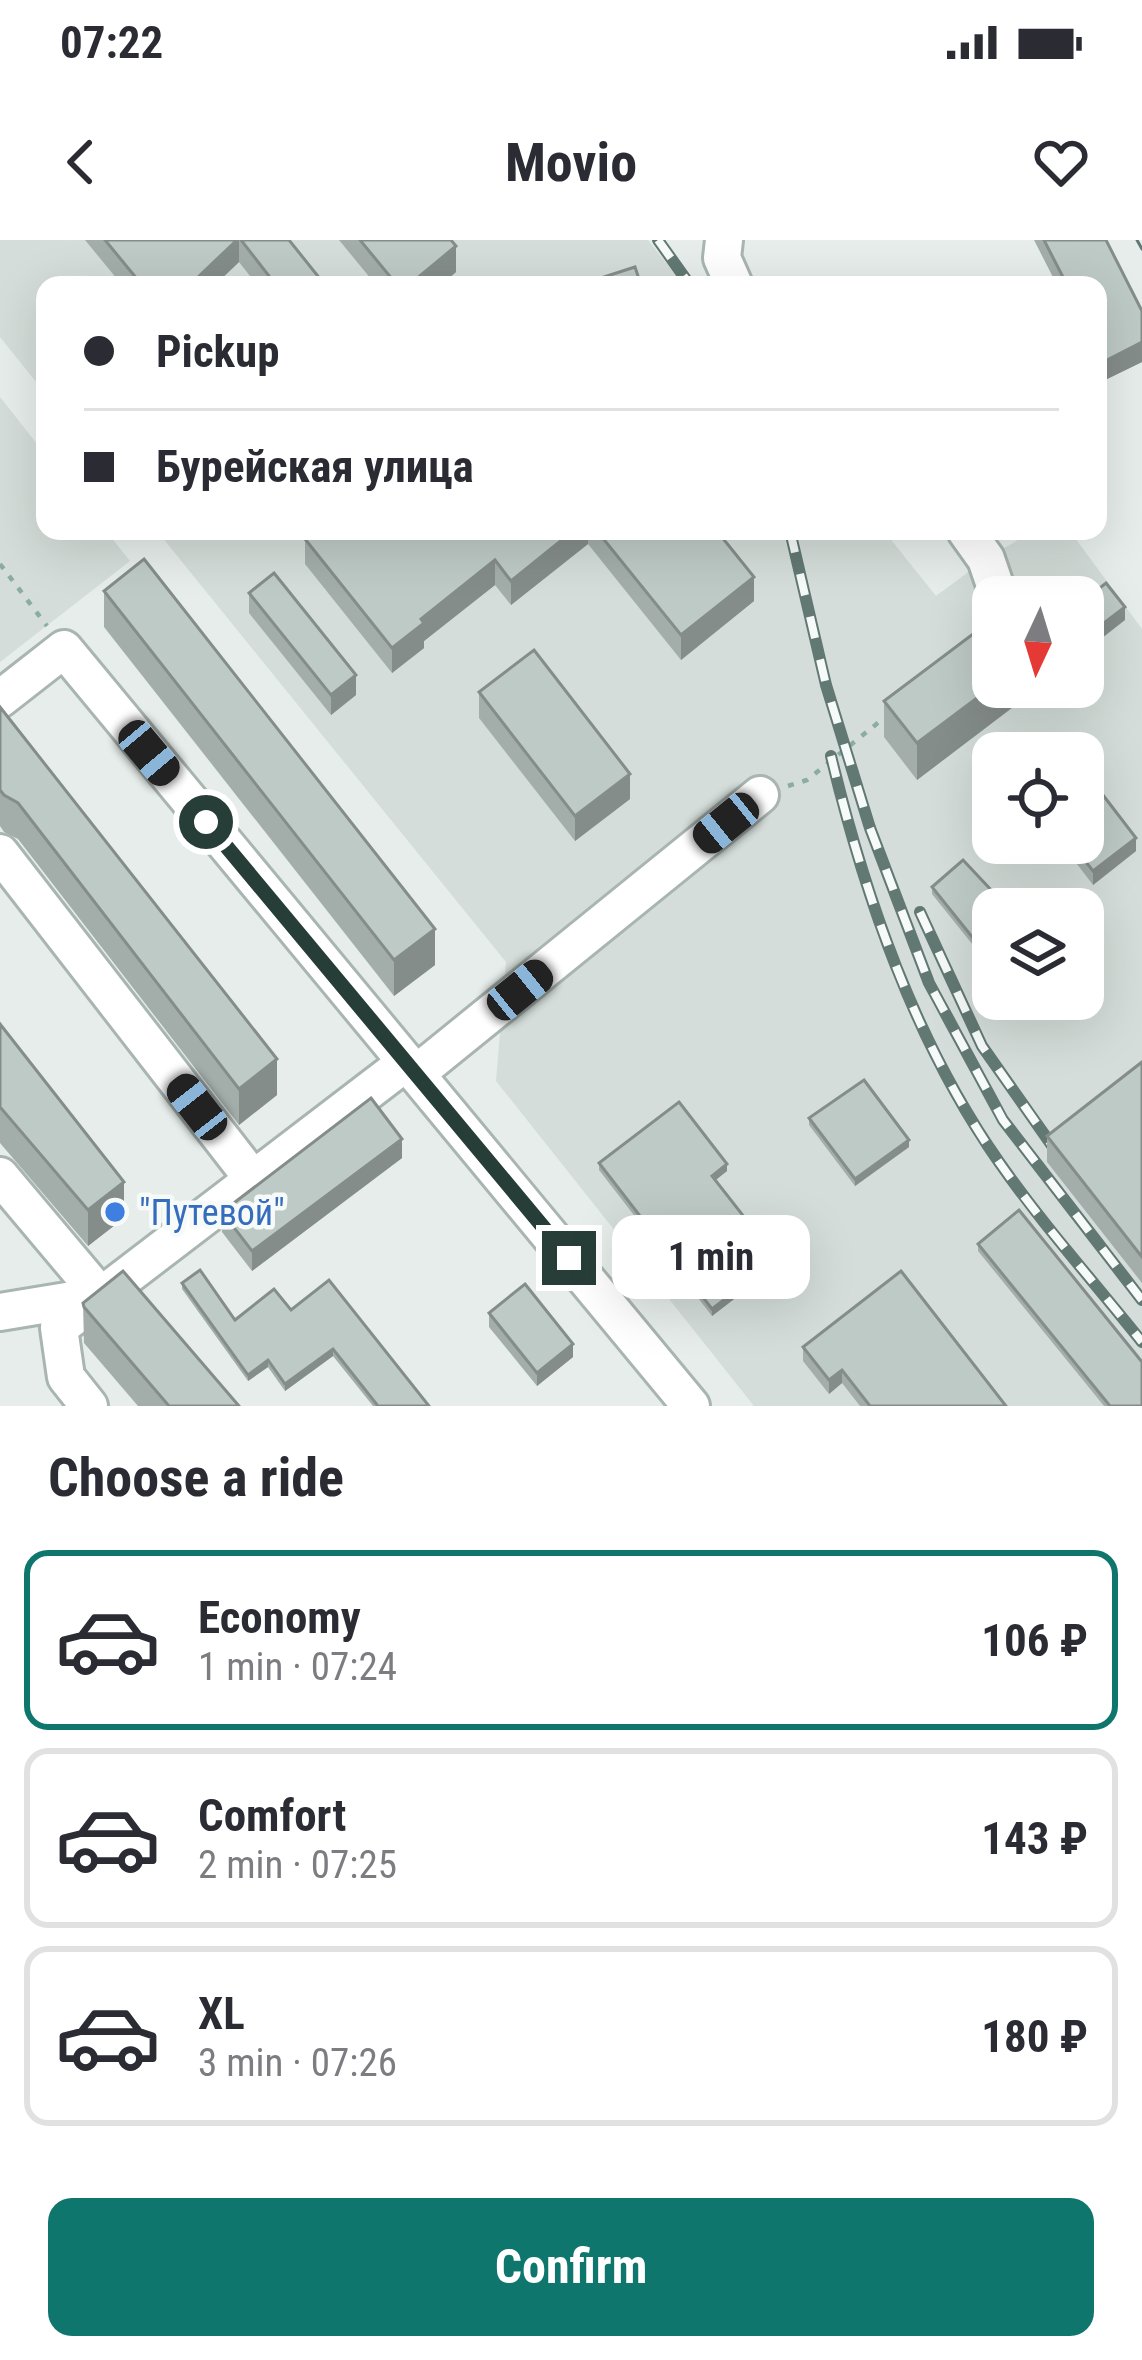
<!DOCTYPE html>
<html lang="en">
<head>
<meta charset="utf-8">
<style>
  body { margin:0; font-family:"Roboto Condensed",sans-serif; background:#f2f2f3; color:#2b2b33; height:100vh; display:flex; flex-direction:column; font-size:45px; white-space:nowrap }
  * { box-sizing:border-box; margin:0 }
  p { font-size:39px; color:#7c7c81 }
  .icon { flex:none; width:66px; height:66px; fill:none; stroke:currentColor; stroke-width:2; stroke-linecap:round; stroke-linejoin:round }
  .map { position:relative; height:1166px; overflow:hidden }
  .details { display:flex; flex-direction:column; background:#fff; flex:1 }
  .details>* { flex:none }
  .banner { position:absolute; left:36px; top:36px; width:1071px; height:264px; border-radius:24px; box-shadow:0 12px 48px #0002; display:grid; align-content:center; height:264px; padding:0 48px; background:#fff }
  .needle { width:78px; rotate:184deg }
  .tools { position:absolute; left:972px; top:336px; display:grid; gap:24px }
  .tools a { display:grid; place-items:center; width:132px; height:132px; border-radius:24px; background:#fff; box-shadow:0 12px 48px #0002; font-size:60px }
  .end { position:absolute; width:54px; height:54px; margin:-27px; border:15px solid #273d38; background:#fff; box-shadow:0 0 0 6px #fff }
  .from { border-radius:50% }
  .bubble { position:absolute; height:84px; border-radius:24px; background:#fff; box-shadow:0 12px 48px #0002; font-size:39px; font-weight:700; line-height:84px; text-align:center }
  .car { position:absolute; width:36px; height:72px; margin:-36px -18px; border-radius:15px; box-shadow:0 0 9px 3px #0007; background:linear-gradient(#222 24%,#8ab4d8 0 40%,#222 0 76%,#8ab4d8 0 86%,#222 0) }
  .banner b { display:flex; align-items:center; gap:42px; height:114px; font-size:45px }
  .banner b+b { border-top:3px solid #e1e1e2 }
  .banner i { width:30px; height:30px; background:#2b2b33 }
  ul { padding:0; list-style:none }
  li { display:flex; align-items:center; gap:36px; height:180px; margin:0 24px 18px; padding:0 24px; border:6px solid #e1e1e2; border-radius:24px }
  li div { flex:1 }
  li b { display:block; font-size:45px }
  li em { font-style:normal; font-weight:700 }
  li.current { border-color:#0f766e }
  li>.icon { width:108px; height:108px; stroke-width:1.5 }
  h2 { padding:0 48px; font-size:54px; line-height:144px }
  .primary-button { display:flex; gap:24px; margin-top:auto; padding:24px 48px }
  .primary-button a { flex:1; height:138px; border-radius:24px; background:#0f766e; color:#fff; font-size:48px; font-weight:700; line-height:138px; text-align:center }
  .status { display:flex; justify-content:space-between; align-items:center; height:84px; padding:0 60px; background:#fff; direction:ltr }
  .status svg { height:33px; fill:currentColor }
  header { display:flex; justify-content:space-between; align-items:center; height:156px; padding:0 48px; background:#fff; font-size:54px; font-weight:700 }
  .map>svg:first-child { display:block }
  .built { fill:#d4ddd9; fill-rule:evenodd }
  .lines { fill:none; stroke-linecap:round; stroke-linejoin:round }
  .minor-casing { stroke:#a9b5b1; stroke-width:42 }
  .path { stroke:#8aaca3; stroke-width:4.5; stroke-dasharray:6 9; stroke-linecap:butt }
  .minor { stroke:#fff; stroke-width:36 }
  .tram { stroke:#627873; stroke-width:3 }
  .rail-casing { stroke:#627873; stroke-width:12 }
  .rail { stroke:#f6faf8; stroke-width:8; stroke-dasharray:22; stroke-linecap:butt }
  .wall { fill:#a3aeaa }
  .shaded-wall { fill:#858d8b }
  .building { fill:#becac6; stroke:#858d8b; stroke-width:3 }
  .route { stroke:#273d38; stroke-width:15 }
  .shop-dot { fill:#3f7fe0; stroke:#f6faf8; stroke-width:4.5 }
  .labels { text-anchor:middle; stroke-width:9; stroke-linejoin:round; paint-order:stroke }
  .shop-label { font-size:36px; fill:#366cbe; stroke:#f6faf8; text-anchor:start }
</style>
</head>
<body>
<div class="status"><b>07:22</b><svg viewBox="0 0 49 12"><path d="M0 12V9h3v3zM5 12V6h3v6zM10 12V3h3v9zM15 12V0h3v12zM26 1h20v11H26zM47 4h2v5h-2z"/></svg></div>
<header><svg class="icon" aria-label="back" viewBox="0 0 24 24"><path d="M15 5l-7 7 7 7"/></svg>Movio<svg class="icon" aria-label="heart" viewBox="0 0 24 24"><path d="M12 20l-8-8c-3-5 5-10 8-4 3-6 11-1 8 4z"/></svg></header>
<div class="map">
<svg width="1142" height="1166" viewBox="0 0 1142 1166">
  <rect width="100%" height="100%" fill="#e6edea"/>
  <g class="built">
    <path d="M0,0H648L684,45H45V153L0,97Z"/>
    <path d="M0,157L45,214V291H106L130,321L0,422Z"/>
    <path d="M157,291H884L936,356L986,319L1033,291H1070L1142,389V1166H754L496,841L506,722ZM993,357H1083V447H993ZM993,513H1083V603H993ZM993,669H1083V759H993Z"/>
  </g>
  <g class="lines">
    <defs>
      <g id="minor">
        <path d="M724,0L722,18L734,45"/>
        <path d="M966,291L986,319L999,357"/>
        <path d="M0,459L64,409L691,1166"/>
        <path d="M0,613L253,939"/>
        <path d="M417,833L760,555"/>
        <path d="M0,936L100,1055"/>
        <path d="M0,1072L97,1056"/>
        <path d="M89,1166L66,1137L59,1088L404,824"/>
      </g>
    </defs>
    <use href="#minor" class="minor-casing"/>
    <g class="path">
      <path d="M0,324L47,386"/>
      <path d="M788,546L807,540L879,482"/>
    </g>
    <use href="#minor" class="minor"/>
    <path class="tram" d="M1137,0L1142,9"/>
    <defs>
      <g id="rail">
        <path d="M658,0L690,45"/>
        <path d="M790,291L826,445L870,588L929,743L1003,880L1142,1060"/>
        <path d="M831,516C865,657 915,802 999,922C1043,985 1095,1043 1142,1102"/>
        <path d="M920,672L982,806L1058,914"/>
      </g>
    </defs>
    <use href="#rail" class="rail-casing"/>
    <use href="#rail" class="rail"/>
  </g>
  <g class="wall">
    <path d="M85,0H289L325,45H257L239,22L215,45H122Z"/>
    <path d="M339,0H451L456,32L441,45H376Z"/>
    <path d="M1034,0H1106L1142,71V122L1105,140L1098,127V45H1057Z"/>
    <path d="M316,291H717L754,361L681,420L588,304L511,365L495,345L424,401V408L392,433L305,324V299Z"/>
    <path d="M104,351L435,725L394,756L104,387Z"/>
    <path d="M249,353L356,455L331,475L249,373Z"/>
    <path d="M1029,447V455L917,540L884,497V461Z"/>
    <path d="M479,452L630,559L575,601L479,478Z"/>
    <path d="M0,467L277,855L239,885L18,599L4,592L0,586Z"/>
    <path d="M1061,603H1083L1136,611L1093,645Z"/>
    <path d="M932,647L993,669V730L932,654Z"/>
    <path d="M0,784L124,978L88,1006L0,903Z"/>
    <path d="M1142,822V1043L1047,922V896Z"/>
    <path d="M809,878L909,907L855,946L809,885Z"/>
    <path d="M402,918L252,1031L222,992V972Z"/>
    <path d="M599,923L727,931L715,940L777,1026L712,1076L599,930Z"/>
    <path d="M978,1004L1142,1166H1104L978,1011Z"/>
    <path d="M182,1043L235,1080L291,1070L429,1166H373L333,1116L285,1151L268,1127L248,1141L182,1049Z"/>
    <path d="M83,1063L239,1166H138L84,1103Z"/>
    <path d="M489,1073L573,1117L537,1146L489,1087Z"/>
    <path d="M803,1107L1006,1166H860L842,1143L829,1154L803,1121Z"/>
  </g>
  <g class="shaded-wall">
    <path d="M237,0H239V22L215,45H197V38Z"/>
    <path d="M456,6V32L441,45H409Z"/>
    <path d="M1142,102V122L1105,140V121Z"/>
    <path d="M573,291H588V304L511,365V341Z"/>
    <path d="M495,320V345L424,401V408L392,433V408L421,379Z"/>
    <path d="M754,337V361L681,420V395Z"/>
    <path d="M1125,367V380L1083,413V399Z"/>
    <path d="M356,435V455L331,475V455Z"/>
    <path d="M993,446L1029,447V455L917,540V503Z"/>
    <path d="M630,534V559L575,601V576Z"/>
    <path d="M1136,598V611L1093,645V631Z"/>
    <path d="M435,689V725L394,756V720Z"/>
    <path d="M277,819V855L239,885V849Z"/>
    <path d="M402,899V918L252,1031V1011Z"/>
    <path d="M909,900V907L855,946V939Z"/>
    <path d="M727,924V931L712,943V936Z"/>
    <path d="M124,942V978L88,1006V970Z"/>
    <path d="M777,1019V1026L712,1076V1069Z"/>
    <path d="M573,1104V1117L537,1146V1133Z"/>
    <path d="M333,1109V1116L285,1151V1144Z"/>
    <path d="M268,1120V1127L248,1141V1135Z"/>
    <path d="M842,1130V1143L829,1154V1140Z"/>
  </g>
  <g class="building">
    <path d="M105,0H237L197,38L203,45H142Z"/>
    <path d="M241,0H289L325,45H276Z"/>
    <path d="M360,0H451L456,6L409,45H397Z"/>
    <path d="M1044,0H1106L1142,71V102L1105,121L1098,107V45H1067Z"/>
    <path d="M635,27L641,45H585V43Z"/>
    <path d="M316,291H573L511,341L495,320L421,379L424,383L392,408L305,299Z"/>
    <path d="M597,291H717L754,337L681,395Z"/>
    <path d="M144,319L435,689L394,720L104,351Z"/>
    <path d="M274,333L356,435L331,455L249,353Z"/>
    <path d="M1106,343L1125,367L1083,399V361Z"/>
    <path d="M993,379V446L917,503L884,461Z"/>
    <path d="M534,410L630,534L575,576L479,452Z"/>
    <path d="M0,467L277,819L239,849L18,563L4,555L0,550Z"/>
    <path d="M1083,529L1136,598L1093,631L1071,603H1083Z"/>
    <path d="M963,620L1009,669H993V723L932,647Z"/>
    <path d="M0,784L124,942L88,970L0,867Z"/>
    <path d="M1142,822V1017L1047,896Z"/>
    <path d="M864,840L909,900L855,939L809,878Z"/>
    <path d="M371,858L402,899L252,1011L222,972Z"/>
    <path d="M679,862L727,924L712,936L777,1019L712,1069L599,923Z"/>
    <path d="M1019,970L1142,1122V1166H1110L978,1004Z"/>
    <path d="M200,1030L235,1080L274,1049L291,1070L329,1040L429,1166H378L333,1109L285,1144L268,1120L248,1135L182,1043Z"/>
    <path d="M123,1031L239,1166H169L84,1067L83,1063Z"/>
    <path d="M901,1031L1006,1166H870L842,1130L829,1140L803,1107Z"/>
    <path d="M525,1044L573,1104L537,1133L489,1073Z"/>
  </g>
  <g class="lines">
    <path class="route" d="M206,582L569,1018"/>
  </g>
  <circle class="shop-dot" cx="115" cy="972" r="12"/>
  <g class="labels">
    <g class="shop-label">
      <text x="139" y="985">"Путевой"</text>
    </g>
  </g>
</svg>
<div class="tools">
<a><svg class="needle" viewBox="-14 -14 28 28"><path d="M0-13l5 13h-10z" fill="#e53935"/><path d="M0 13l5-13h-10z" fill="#7c7c81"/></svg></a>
<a><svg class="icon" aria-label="locate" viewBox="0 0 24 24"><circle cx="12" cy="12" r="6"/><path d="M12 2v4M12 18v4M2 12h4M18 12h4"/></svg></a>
<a><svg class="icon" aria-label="layers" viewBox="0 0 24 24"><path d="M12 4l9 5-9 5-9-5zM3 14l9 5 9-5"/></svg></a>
</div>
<i class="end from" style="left:206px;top:582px"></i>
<i class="end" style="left:569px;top:1018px"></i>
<div class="bubble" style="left:612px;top:975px;width:198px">1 min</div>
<i class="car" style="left:149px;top:513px;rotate:140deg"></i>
<i class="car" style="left:726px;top:583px;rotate:231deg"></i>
<i class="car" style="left:520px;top:750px;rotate:51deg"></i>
<i class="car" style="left:197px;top:867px;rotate:322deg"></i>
<div class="banner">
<b><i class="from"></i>Pickup</b>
<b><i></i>Бурейская улица</b>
</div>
</div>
<section class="details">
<h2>Choose a ride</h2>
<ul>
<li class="current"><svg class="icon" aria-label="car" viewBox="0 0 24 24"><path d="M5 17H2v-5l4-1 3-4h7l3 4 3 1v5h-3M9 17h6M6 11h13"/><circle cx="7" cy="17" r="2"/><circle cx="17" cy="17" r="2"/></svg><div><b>Economy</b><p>1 min · 07:24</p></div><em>106 ₽</em></li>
<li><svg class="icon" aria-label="car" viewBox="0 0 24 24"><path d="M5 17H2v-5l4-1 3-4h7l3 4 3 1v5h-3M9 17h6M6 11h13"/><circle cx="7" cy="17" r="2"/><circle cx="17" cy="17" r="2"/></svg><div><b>Comfort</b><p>2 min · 07:25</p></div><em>143 ₽</em></li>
<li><svg class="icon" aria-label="car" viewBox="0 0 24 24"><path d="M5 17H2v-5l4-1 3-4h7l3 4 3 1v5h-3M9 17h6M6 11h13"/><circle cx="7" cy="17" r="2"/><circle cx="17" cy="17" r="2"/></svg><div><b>XL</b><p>3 min · 07:26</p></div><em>180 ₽</em></li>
</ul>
<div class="primary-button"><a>Confirm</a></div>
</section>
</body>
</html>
